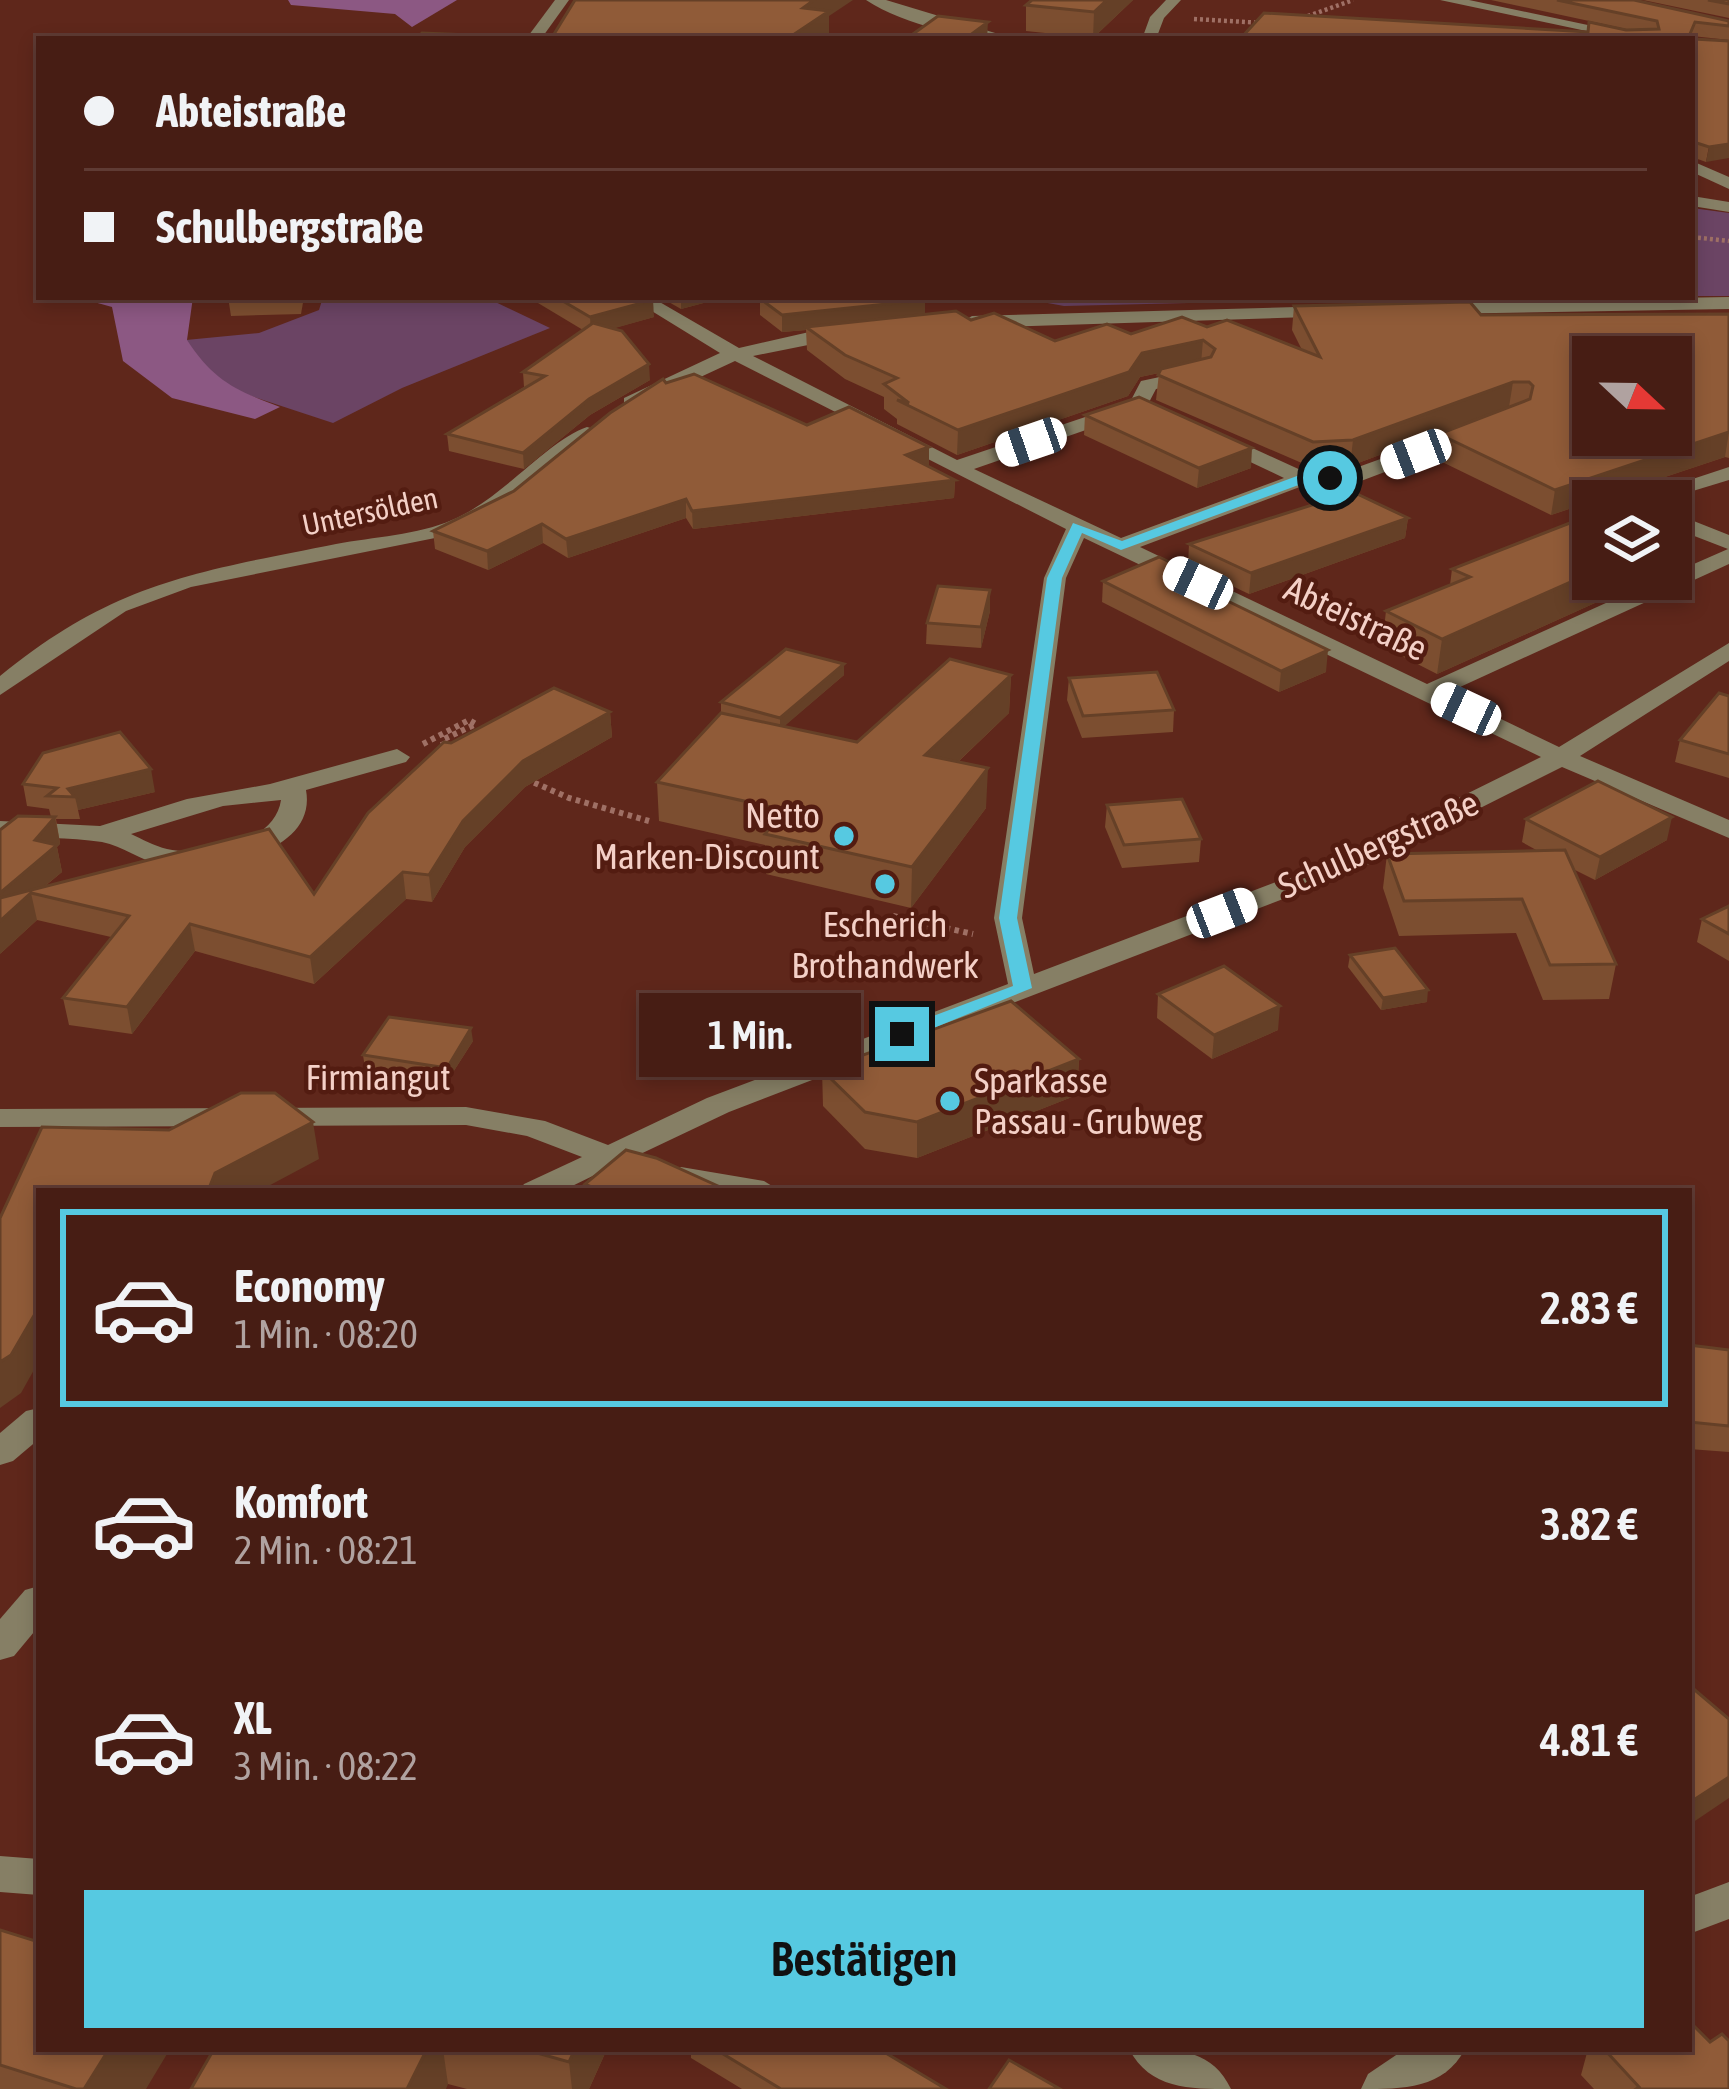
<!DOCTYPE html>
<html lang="de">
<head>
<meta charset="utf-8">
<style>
  body { margin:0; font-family:"Asap Condensed",sans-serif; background:#512a22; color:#f1f3f6; height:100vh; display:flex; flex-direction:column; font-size:45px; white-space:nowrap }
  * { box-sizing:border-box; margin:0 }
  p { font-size:39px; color:#b0a2a0 }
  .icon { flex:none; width:66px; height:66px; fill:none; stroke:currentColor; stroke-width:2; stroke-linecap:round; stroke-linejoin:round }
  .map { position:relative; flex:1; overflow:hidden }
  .drawer { position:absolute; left:36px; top:1188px; width:1656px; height:864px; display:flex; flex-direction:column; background:#471d14; border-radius:0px; box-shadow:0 6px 18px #0003,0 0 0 3px #5f3b34 }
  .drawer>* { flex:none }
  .hud { position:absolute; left:36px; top:36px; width:1659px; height:264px; border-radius:0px; box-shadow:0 6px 18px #0003,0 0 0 3px #5f3b34; display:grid; align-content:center; height:264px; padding:0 48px; background:#471d14 }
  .needle { width:78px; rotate:112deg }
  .controls { position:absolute; left:1572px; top:336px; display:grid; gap:24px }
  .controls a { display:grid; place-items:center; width:120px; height:120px; border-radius:0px; background:#471d14; box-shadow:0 6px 18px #0003,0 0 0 3px #5f3b34; font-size:60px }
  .end { position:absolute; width:54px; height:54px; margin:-27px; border:15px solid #56c9e1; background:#111; box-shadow:0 0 0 6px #111 }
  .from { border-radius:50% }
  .bubble { position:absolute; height:84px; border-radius:0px; background:#471d14; box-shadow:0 6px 18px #0003,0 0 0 3px #5f3b34; font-size:39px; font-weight:600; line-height:84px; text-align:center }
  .car { position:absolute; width:36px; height:72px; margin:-36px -18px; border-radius:15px; box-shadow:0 0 9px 3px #0007; background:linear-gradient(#fff 24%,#345 0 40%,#fff 0 76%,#345 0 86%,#fff 0) }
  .hud b { display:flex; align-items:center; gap:42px; height:114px; font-size:45px }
  .hud b+b { border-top:3px solid #5f3b34 }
  .hud i { width:30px; height:30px; background:#f1f3f6 }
  ul { padding:21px 0 0; list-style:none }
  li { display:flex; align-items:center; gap:36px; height:198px; margin:0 24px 18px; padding:0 24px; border:6px solid transparent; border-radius:0px }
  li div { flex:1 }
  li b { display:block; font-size:45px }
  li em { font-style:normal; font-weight:600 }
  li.active { border-color:#56c9e1 }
  li>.icon { width:108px; height:108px; stroke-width:1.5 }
  .action { display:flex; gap:24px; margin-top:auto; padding:24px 48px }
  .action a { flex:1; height:138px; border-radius:0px; background:#56c9e1; color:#111; font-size:48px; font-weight:600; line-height:138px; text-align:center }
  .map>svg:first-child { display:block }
  .green { fill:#6b4464 }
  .forest { fill:#8c5883 }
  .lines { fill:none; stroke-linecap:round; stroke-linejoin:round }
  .path-far1 { stroke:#9f7065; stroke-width:4.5; stroke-dasharray:3 3; stroke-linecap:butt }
  .path { stroke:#9f7065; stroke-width:6; stroke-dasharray:4.5 4.5; stroke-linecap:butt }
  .minor { fill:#867f65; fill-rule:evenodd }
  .wall { fill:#7c4e30 }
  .shaded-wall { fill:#654027 }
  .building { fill:#905b38; stroke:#654027; stroke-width:3; fill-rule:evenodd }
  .route { fill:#56c9e1 }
  .poi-dot { fill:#56c9e1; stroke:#531c11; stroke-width:4.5 }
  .labels { text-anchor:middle; stroke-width:9; stroke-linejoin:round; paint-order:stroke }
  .far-street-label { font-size:30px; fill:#f4d0c7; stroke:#531c11 }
  .street-label { font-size:36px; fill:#f4d0c7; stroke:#531c11 }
  .poi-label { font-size:36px; fill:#f4d0c7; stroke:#531c11; text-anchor:end }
</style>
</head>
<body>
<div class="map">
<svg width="1729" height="2089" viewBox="0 0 1729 2089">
  <rect width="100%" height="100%" fill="#5f271b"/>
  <g class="green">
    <path d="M1692,208L1729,213V296H1692Z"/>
    <path d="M323,297H485L550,328L402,388L333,423L239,392L208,372L186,340L259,333L319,310Z"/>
    <path d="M1015,297H1436L1064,306Z"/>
  </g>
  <g class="forest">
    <path d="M288,0H457L412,27L395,14L291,5Z"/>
    <path d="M76,297H193L187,340C214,381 235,390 280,407L255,419L172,398L123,361L112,307Z"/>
  </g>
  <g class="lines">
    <g class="path-far1">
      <path d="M1302,18L1353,0"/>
      <path d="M1194,19L1263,23"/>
      <path d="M1692,237L1729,241"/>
      <path d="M1573,503L1593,513"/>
    </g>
    <g class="path">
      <path d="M423,744L469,720L476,724L442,740L446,749"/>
      <path d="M526,779L569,798L649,821"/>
      <path d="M893,916L973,934"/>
    </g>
    <g class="minor">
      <path d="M555,0H569L541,39H526Z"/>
      <path d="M866,0H886L1015,39C968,39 906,26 866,0Z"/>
      <path d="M1166,0H1181L1164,18L1156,39H1142L1150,17Z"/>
      <path d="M1440,0H1469L1654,39H1624Z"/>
      <path d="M1692,161L1729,177V189L1692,172Z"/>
      <path d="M1692,196L1729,202V212L1692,206Z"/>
      <path d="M629,297H651L739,348L818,330L853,328V336L753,356L957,460L1115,407H1129V415L974,469L1121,538L1284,478L1208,442V434H1222L1305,472L1350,470L1466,428H1480V436L1361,481L1305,485L1140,547L1427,684L1659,579H1671V574L1728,549L1671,527V512L1729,535V564L1447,693L1559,747L1729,643V661L1580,756L1729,820V838L1562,767L1351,873L729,1112L632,1158L628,1166L611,1167L562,1191H519L524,1184L582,1157L527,1136L466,1125L0,1127V1109L466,1107L545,1121L608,1145L707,1098L1008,984L994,918L1044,578L1066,529L735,361L638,406H624V398L720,353ZM1084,538L1541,757L1331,861L1034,974L1022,918L1066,578Z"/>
      <path d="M1729,297V309L1433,314L1424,308L1433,302Z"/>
      <path d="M1331,306L1340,312L1338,316L972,328L962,322L972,316Z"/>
      <path d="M1197,369L1207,375L1204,379L1156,389L1146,408L1129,404L1141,381Z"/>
      <path d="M587,427L594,429V437L513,505L465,532L191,587L126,611L0,695V676C115,582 196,572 336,544C373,537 418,535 452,520C501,500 548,440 587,427Z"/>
      <path d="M1729,467V480L1660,501H1626Z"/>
      <path d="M397,749L410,757L406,762L306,790C318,855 209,873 162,865C141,861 123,846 102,842C69,837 34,838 0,837V821L100,826L187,799L270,784ZM281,800C275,844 204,857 167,849C154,846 142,839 131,834L223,806Z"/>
      <path d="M681,1167L764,1181L780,1191H704L670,1184L665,1177Z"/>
      <path d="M39,1408V1439L13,1461L0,1465V1433L26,1411Z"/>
      <path d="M39,1586V1626L14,1656L0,1660V1619L25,1590Z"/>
      <path d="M0,1856L39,1859V1895L0,1892Z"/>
      <path d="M1729,1882V1919L1689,1934V1897Z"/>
      <path d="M1129,2049C1170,2049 1211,2046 1231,2089C1189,2089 1150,2089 1129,2049Z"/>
      <path d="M1405,2049H1465C1444,2089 1403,2089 1361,2089L1368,2074Z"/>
    </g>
  </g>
  <g class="wall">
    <path d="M1032,0H1133L1093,38L1026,31V5Z"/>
    <path d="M1491,0H1634L1729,21V40L1692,36L1694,39L1729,41L1706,162L1692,157V39L1588,32L1631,30Z"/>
    <path d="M1643,0H1729V18Z"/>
    <path d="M228,297H304L301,314L231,316Z"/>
    <path d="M528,297H648L654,317L614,328L650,380L590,415L524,469L449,451L447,434L524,387L523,372L583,330Z"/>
    <path d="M660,297H726L681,309Z"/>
    <path d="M760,297L971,320L1055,341L1207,327L1302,350L1292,330L1294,306L1481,315L1729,314V458L1725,457L1551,515L1436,459L1439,434L1498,411L1350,466L1311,467L1156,400L1159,373L1140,377L1128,396L957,455L897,424V419L884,409V397L845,379L807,350L806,330L782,332L760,315Z"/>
    <path d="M666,383L807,425L929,465L927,466L955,480L954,498L693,529L686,518L568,558L543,543L488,570L435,549L433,531L514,491Z"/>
    <path d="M1085,415L1251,468L1197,488L1084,435Z"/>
    <path d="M1408,518L1405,538L1249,594L1188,565L1189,544Z"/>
    <path d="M1452,569L1607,592L1606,598L1437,674L1382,646L1386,611L1450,585Z"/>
    <path d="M1103,581L1217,595L1326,672L1279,692L1102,602Z"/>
    <path d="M990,590V611L981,648L926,644L927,623Z"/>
    <path d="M844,664V675L784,726L857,742L1011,675L1009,713L958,762L986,808L911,908L766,874L765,845L659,821L657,782L721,713V702Z"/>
    <path d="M1069,678L1174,710L1173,732L1082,738L1067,700Z"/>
    <path d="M1729,696V778L1675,762L1680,740Z"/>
    <path d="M610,712L612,737L525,787L465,847L432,902L406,899L314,984L195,951L132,1034L69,1025L63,998L111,937L37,920L0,954L51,817L49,809L27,806L23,784L155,792L78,810L80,819H56L60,843L57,847L62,872L44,887L314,894L451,743Z"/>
    <path d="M1107,805L1201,839L1199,862L1122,868L1105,827Z"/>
    <path d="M1526,819L1667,840L1595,880L1573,869L1616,964L1609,999L1543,1000L1516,933L1399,936L1383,888L1387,854L1538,851L1522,842Z"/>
    <path d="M1729,906V961L1697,942L1702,919Z"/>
    <path d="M1350,955L1427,1002L1381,1010L1348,967Z"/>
    <path d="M1158,994L1278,1030L1212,1059L1157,1018Z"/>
    <path d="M473,1041L448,1080L365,1068L363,1055Z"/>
    <path d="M1079,1059L1077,1095L917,1158L865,1149L823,1106L822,1070Z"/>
    <path d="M1689,1345L1729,1350V1452L1689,1449Z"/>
    <path d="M0,1930L146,2089H0Z"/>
    <path d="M1710,2042L1729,2089H1594L1581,2075L1588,2049H1689Z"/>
    <path d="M214,2049H607L589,2089H467L448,2084Z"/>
    <path d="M691,2049H879L946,2089H742L691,2058Z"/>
  </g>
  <g class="shaded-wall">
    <path d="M814,0H853L829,16V37L826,39H787L803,8Z"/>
    <path d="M1107,0H1133L1093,38L1094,12Z"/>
    <path d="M988,22L987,39H965Z"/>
    <path d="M1729,144V158L1706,162L1709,147Z"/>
    <path d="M681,297H726L681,309Z"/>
    <path d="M653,300L654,317L591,335L590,317Z"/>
    <path d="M925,300V317L806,327V330L782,332V315Z"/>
    <path d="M1203,340L1201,364L1140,377L1128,396L957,455L958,430L1142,353Z"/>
    <path d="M649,364L650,380L590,415L524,469L523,453L589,399Z"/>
    <path d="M1513,382L1509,407L1350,466L1353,440Z"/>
    <path d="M1729,432L1725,457L1551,515L1555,490Z"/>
    <path d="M929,447V465L906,473V455Z"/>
    <path d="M1252,448L1251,468L1197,488L1199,468Z"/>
    <path d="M955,480L954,498L693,529L692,511Z"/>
    <path d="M686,499V518L568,558L566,539Z"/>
    <path d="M1408,518L1405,538L1249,594L1251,573Z"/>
    <path d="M542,524L543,543L488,570L487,551Z"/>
    <path d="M1682,529L1676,562L1671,564V533Z"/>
    <path d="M1593,572V579H1637L1607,592L1606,598L1437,674L1442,639Z"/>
    <path d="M990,590V611L981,648V627Z"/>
    <path d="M1328,650L1326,672L1279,692L1281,671Z"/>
    <path d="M844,664V675L780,730V718Z"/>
    <path d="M1011,675L1009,713L924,794L925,755Z"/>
    <path d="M610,712L612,737L525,787L465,847L432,902L429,875L463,821L523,761Z"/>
    <path d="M988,768L986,808L911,908L912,867Z"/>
    <path d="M151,769L155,792L78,810L75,797L68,789Z"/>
    <path d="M55,817L60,843L57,847L62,872L35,894L31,893L37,920L0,954V893L35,840Z"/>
    <path d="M1672,817L1667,840L1595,880L1600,857Z"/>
    <path d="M403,872L406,899L314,984L310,957Z"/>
    <path d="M190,924L195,951L132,1034L127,1007Z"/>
    <path d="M1428,990L1427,1002L1381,1010L1383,998Z"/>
    <path d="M1280,1006L1278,1030L1212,1059L1214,1035Z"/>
    <path d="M471,1028L473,1041L448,1080L447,1068Z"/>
    <path d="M1079,1059L1077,1095L917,1158V1122Z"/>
    <path d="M313,1122L319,1159L259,1191H208L215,1173Z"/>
    <path d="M39,1307V1361L21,1393L0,1408V1362Z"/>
    <path d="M1729,1777V1798L1689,1825V1803Z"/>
    <path d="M109,2049H170L146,2089H84Z"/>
    <path d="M427,2049H443L448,2084L446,2089H407Z"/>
    <path d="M575,2049H607L589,2089H572L569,2062Z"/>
  </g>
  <g class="building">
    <path d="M575,0H814L803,8L829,11L787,39H551Z"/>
    <path d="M1032,0H1107L1094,12L1026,5Z"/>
    <path d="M1557,0H1634L1729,21V26L1695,22L1690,34L1694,39L1729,41V144L1709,147L1694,142L1692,146V39H1240L1264,13L1588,32L1589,22L1626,30L1659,29L1657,21Z"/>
    <path d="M1708,0H1729V4Z"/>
    <path d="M938,16L988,22L965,39H906Z"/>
    <path d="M422,33L473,35L469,39H417Z"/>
    <path d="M556,297H648L653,300L590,317Z"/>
    <path d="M920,297L925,300L782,315L759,298Z"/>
    <path d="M1470,302L1481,315L1729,314V432L1555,490L1439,434L1530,399L1533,386L1529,382H1513L1353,440L1313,442L1158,375L1161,369L1211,357L1215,349L1203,340L1142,353L1129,372L958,430L897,400L909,403L884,384L897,378L845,355L806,327L956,311L971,320L994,313L1055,341L1107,324L1131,334L1182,317L1207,327L1227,320L1320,357L1294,306ZM1593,357H1671V435H1593Z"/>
    <path d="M593,323L622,331L649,364L589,399L523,453L447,434L545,376L523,372Z"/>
    <path d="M694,374L807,425L849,407L929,447L906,455L955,480L692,511L686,499L566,539L542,524L487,551L433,531L514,491L610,413L663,379L666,383Z"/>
    <path d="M1139,397L1252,448L1199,468L1085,415Z"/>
    <path d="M1353,492L1408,518L1251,573L1189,544Z"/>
    <path d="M1593,514V572L1442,639L1386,611L1470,577L1452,569Z"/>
    <path d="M1671,524L1682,529L1671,533Z"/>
    <path d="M1159,557L1218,585L1205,590L1328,650L1281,671L1103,581Z"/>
    <path d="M938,586L990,590L981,627L927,623Z"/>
    <path d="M786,649L844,664L780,718L721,702Z"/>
    <path d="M950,659L1011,675L925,755L988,768L912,867L765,834L785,810L657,782L721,713L857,742Z"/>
    <path d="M1157,672L1174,710L1083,716L1069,678Z"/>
    <path d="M554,688L610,712L523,761L463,821L429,875L403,872L310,957L190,924L127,1007L63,998L129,916L31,893L0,921V898L269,829L314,894L368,813L444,742L451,743Z"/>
    <path d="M1719,693L1729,696V754L1680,740Z"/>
    <path d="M120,732L151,769L68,789L75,797L47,796L57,788L23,784L43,753Z"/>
    <path d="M1598,781L1672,817L1600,857L1526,819Z"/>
    <path d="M1182,799L1201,839L1124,845L1107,805Z"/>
    <path d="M18,816L55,817L35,840L57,845L0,893V830Z"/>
    <path d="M1565,850L1616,964L1550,965L1522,899L1404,901L1387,854Z"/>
    <path d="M1729,906V934L1702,919Z"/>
    <path d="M1395,948L1428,990L1383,998L1350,955Z"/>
    <path d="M1224,966L1280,1006L1214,1035L1158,994Z"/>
    <path d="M1011,1001L1079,1059L917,1122L865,1112L822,1070Z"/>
    <path d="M389,1017L471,1028L447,1068L363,1055Z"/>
    <path d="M241,1093H275L313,1122L215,1173L208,1191H39V1307L11,1355L0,1362V1218L42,1127L169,1130Z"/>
    <path d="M626,1150L656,1158L729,1191H601L585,1184Z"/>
    <path d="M1689,1345L1729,1350V1426L1689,1422Z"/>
    <path d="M1689,1685L1729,1719V1777L1689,1803Z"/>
    <path d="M0,1930L39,1942V2049H109L84,2089H76L0,2065Z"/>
    <path d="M1689,2021L1710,2042L1722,2034L1729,2041V2089H1636L1639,2087L1604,2049H1689Z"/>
    <path d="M214,2049H427L407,2089H191Z"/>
    <path d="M523,2049H575L569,2062Z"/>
    <path d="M715,2049H879L946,2089H781Z"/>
    <path d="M1009,2060L1060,2089H989Z"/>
  </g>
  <path class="route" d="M1330,474L1335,481L1304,483L1121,550L1082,533L1062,578L1017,918L1032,988L909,1038H896V1030L1013,986L999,918L1047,578L1073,523L1122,541L1297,476Z"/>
  <g class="poi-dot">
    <circle cx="844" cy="836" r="12"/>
    <circle cx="885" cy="884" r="12"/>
    <circle cx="950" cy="1101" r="12"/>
  </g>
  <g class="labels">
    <g class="far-street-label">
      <text transform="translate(370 512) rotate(-12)" y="10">Untersölden</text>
    </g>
    <g class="street-label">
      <text transform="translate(1356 618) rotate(25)" y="13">Abteistraße</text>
      <text transform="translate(1378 844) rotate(-24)" y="13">Schulbergstraße</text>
      <text x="378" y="1090">Firmiangut</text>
    </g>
    <g class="poi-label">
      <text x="820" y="828">Netto<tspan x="820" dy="41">Marken-Discount</tspan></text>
      <text x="885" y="937" text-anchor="middle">Escherich<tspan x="885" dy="41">Brothandwerk</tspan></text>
      <text x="974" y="1093" text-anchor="start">Sparkasse<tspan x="974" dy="41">Passau - Grubweg</tspan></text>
    </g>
  </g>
</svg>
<div class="controls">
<a><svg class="needle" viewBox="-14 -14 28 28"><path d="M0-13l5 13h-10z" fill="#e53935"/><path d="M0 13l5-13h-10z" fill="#b0a2a0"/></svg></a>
<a><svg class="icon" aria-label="layers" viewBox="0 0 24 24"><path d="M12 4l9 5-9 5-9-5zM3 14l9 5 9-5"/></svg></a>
</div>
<i class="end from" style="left:1330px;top:478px"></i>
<i class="end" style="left:902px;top:1034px"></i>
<div class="bubble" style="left:639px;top:993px;width:222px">1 Min.</div>
<i class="car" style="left:1031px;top:442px;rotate:251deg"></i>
<i class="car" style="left:1416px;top:454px;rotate:249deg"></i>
<i class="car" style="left:1198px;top:583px;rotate:295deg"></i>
<i class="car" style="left:1466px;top:709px;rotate:295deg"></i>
<i class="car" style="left:1222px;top:913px;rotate:69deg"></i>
<div class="hud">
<b><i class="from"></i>Abteistraße</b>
<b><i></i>Schulbergstraße</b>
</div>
<section class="drawer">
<ul>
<li class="active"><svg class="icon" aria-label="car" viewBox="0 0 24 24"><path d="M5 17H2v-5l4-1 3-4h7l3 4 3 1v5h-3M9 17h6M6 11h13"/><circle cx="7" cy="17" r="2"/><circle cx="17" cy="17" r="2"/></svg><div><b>Economy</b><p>1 Min. · 08:20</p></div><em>2.83 €</em></li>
<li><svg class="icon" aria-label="car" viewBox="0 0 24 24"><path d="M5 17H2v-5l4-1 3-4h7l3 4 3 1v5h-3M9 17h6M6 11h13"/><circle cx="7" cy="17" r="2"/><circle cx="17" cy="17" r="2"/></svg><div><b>Komfort</b><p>2 Min. · 08:21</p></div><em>3.82 €</em></li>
<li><svg class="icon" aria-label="car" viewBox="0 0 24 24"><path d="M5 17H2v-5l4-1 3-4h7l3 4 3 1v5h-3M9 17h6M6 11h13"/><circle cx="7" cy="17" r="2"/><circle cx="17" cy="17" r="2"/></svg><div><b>XL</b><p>3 Min. · 08:22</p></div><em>4.81 €</em></li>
</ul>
<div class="action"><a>Bestätigen</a></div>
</section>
</div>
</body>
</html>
